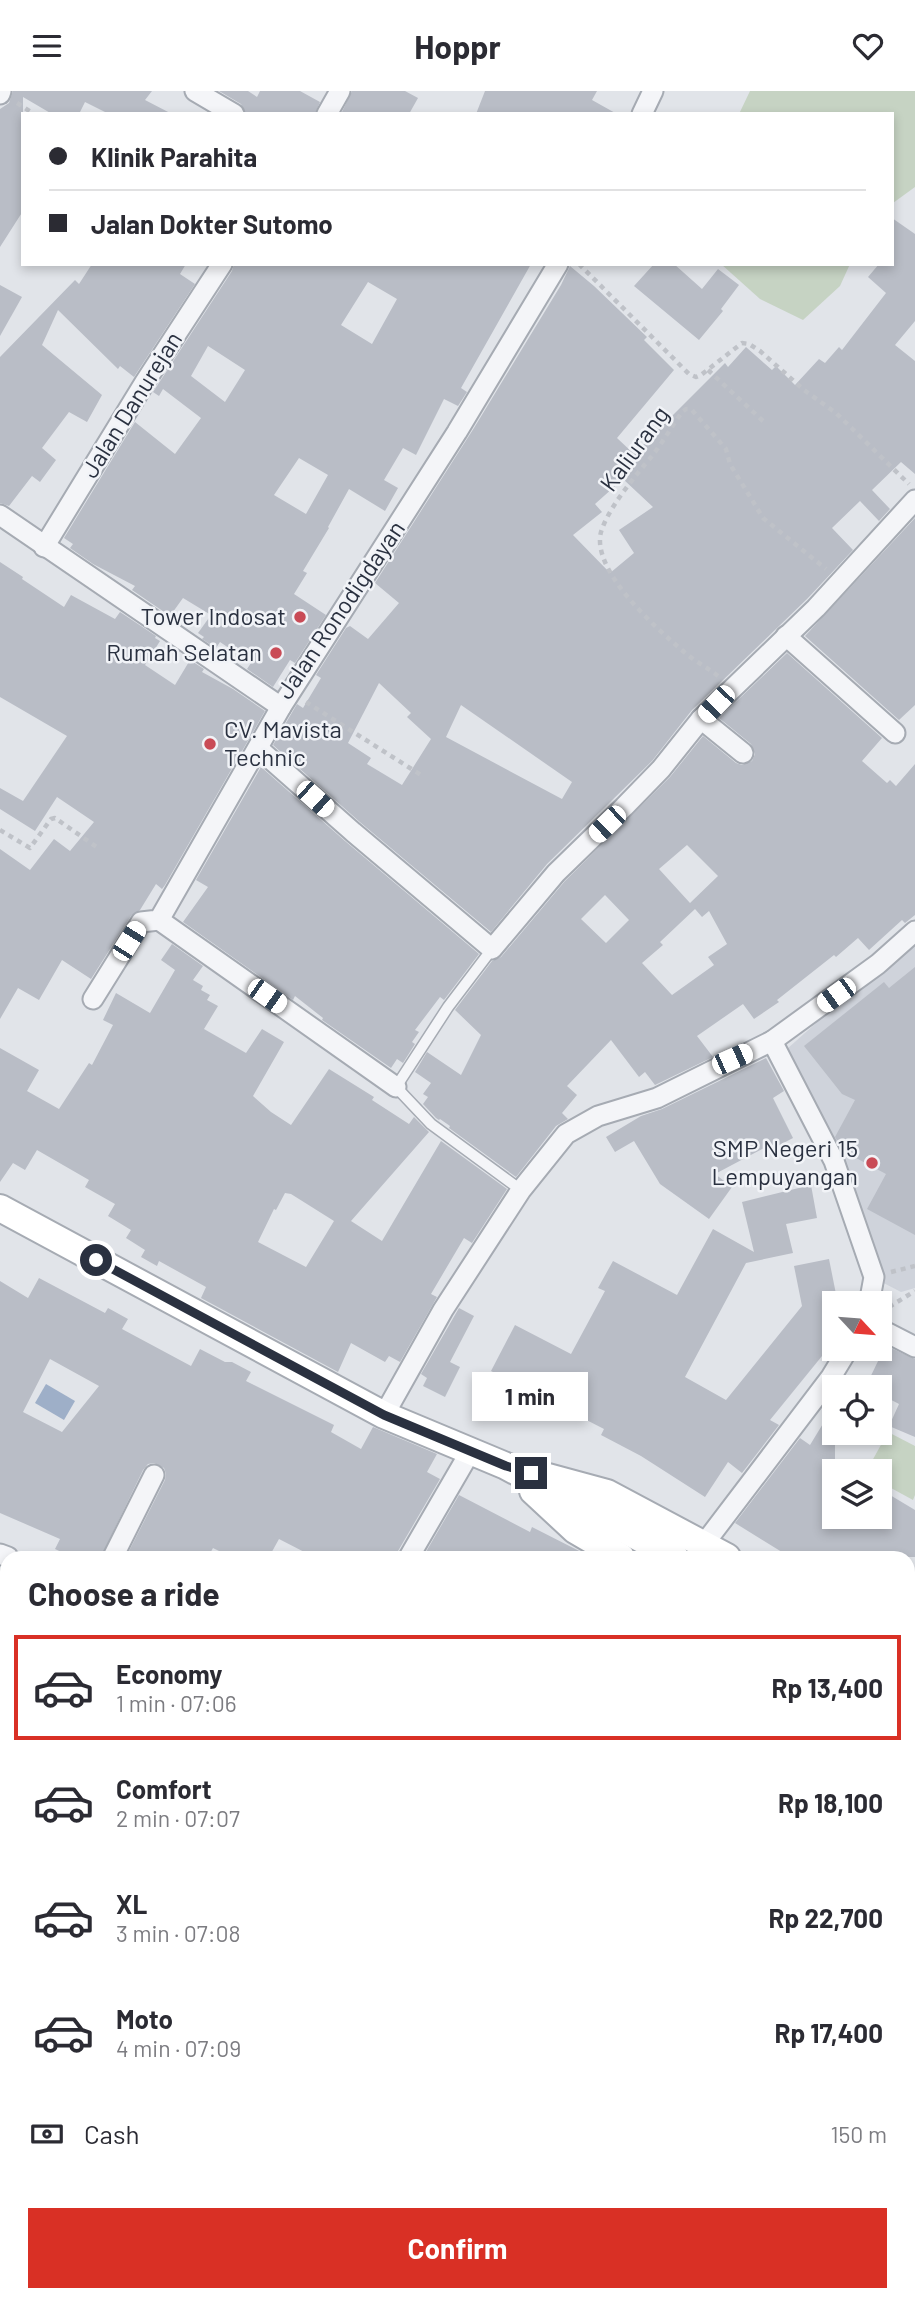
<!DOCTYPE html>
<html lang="en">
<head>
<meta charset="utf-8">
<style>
  body { margin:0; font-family:Barlow,sans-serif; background:#f2f2f3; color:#2b2b33; height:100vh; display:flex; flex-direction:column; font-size:26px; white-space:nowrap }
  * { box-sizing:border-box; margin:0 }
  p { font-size:23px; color:#7c7c81 }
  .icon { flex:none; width:38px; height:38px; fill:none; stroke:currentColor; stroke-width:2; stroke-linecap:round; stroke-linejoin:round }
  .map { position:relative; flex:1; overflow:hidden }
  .side { position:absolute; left:0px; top:1460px; width:915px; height:751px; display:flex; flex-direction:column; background:#fff; border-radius:21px 21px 0 0; box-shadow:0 4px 10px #0003 }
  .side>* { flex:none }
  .guide { position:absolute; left:21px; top:21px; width:873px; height:154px; border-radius:0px; box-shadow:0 4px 10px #0003; display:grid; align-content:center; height:154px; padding:0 28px; background:#fff }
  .needle { width:46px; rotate:116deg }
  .fabs { position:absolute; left:822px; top:1200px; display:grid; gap:14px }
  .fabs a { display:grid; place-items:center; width:70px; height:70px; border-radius:0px; background:#fff; box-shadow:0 4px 10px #0003; font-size:35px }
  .end { position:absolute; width:32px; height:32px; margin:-16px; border:9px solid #2a3140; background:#fff; box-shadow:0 0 0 4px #fff }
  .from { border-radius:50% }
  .bubble { position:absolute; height:49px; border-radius:0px; background:#fff; box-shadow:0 4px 10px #0003; font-size:23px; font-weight:700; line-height:49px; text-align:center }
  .car { position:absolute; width:21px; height:42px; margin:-21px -10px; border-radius:9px; box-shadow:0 0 5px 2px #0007; background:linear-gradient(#fff 24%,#345 0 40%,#fff 0 76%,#345 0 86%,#fff 0) }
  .guide b { display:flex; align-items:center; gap:24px; height:66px; font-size:26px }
  .guide b+b { border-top:2px solid #e1e1e2 }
  .guide i { width:18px; height:18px; background:#2b2b33 }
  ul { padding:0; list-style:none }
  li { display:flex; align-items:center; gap:21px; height:105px; margin:0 14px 10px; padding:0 14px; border:4px solid transparent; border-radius:0px }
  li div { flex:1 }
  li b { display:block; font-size:26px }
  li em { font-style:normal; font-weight:700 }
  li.selected { border-color:#d93025 }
  li>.icon { width:63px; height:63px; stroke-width:1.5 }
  h2 { padding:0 28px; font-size:32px; line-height:84px }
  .pay { display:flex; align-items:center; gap:18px; height:77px; padding:0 28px; font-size:26px }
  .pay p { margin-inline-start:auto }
  .button { display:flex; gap:14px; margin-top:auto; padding:14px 28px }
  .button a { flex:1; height:80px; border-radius:0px; background:#d93025; color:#fff; font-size:28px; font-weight:700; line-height:80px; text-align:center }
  header { display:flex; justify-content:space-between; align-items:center; height:91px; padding:0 28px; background:#fff; font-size:32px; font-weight:700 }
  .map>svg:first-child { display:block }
  .built { fill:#cfd3db }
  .green { fill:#c6d3c3 }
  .water { fill:#9eafc8 }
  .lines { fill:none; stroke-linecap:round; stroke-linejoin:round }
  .stream { stroke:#9eafc8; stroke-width:7 }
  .building { fill:#b9bdc6; fill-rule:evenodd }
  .lane-casing { stroke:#a6abb3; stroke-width:13 }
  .street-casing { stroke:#a6abb3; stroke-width:23 }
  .secondary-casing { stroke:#a6abb3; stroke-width:30 }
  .path { stroke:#bfc2c8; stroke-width:4.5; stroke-dasharray:5 5; stroke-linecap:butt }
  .lane { stroke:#f4f5f8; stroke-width:10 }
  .street { stroke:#f4f5f8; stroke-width:19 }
  .secondary { stroke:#fff; stroke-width:26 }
  .route { stroke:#2a3140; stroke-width:9 }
  .poi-dot { fill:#c94b56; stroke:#f1f3f7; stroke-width:2.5 }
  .labels { text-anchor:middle; stroke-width:5; stroke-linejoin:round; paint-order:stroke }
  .street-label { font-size:24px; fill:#2a3140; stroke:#f1f3f7 }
  .poi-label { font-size:24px; fill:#2a3140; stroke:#f1f3f7; text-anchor:end }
</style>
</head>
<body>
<header><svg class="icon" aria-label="menu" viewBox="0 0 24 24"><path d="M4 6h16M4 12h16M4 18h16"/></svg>Hoppr<svg class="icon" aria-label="heart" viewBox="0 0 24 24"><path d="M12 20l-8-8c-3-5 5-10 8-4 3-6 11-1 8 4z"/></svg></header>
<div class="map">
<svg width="915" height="2210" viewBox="0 0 915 2210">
  <rect width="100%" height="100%" fill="#e1e4e9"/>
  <path class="built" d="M915,844V1197L901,1201L870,1185L787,958Z"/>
  <g class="green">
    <path d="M750,0H915V96L893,112L892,23H739Z"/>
    <path d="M721,173H850L840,195L803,229L760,208Z"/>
    <path d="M888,1341L915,1355V1404L913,1409L880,1391V1381H866Z"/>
  </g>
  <path class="water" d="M46,1293L75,1310L64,1329L35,1312Z"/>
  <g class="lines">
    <g class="stream">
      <path d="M0,1896L7,1899"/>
      <path d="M555,2210L557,2203"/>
    </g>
  </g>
  <g class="building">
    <path d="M13,0H152L145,9L172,23H109L85,11L79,23H52L23,6V120L0,156V18L9,12Z"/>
    <path d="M219,0H248L257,6L260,0H300L320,11L315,23H246L241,13Z"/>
    <path d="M352,0H405L418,7L409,23H341Z"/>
    <path d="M485,0H597L592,9L617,23H476Z"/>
    <path d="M892,127L915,143V230L895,254L915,270V383L901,371L872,399L890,418L879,430L860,410L832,437L853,459L807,508L692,619L652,670L547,773L491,841L361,732L273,654L297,613L303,617L321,587L316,584L346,537L350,535L368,548L399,512L375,492L474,337L561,194L570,175L594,195L647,246L644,249L674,279L617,347L634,363L725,272L728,276L746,256L772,279L776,275L795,294L819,268L825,272L839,256L842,259L886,202L868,186L879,173H892ZM623,388L653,416L619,439L634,462L610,482L573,444L602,421L595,413ZM379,592L411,622L407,626L431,648L402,694L367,673L371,667L348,652ZM461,614L572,691L562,708L446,646Z"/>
    <path d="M92,173H186L180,183L195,193L134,286L120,275L118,278L58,219L42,254L102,304L87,331L69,321L42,357L56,369L40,391L32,385L9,415L0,412V266L75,189L79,193Z"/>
    <path d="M234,173H531L461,297L467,301L458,315L444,308L416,364L403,357L384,389L398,397L385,420L349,398L328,436L329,437L303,480L307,482L294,503L326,524L295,572L290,569L273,596L247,578L251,572L220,551L216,557L202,548L204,546L198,542L211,524L183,507L170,525L132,499L135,495L93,473L70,457L73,453L64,447L135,331L175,363L201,327L163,298L159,305L153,301L232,180ZM368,191L397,208L372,253L341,234ZM208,255L245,279L225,311L191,285ZM299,367L328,384L306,423L274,404Z"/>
    <path d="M654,173H674L702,198L718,178L739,194L721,218L723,220L699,249L634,195Z"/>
    <path d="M0,194L22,206L0,245Z"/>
    <path d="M915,427V614L899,629L805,545Z"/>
    <path d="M0,471L23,486L22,488L64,516L71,504L115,528L120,521L156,545L155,547L160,550L145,574L175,594L190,569L204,578L202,581L233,598L265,620L165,794L162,798L156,793L140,819L131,825L91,888L62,869L39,909L18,897L0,928V758L30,779L54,748L70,760L94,731L57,706L35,740L0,718V697L23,710L67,645L0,606Z"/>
    <path d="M787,562L882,647L862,670L887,692L890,689L896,695L915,673V824L905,832L902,829L869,859L858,847L836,866L834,864L777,909L779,911L754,928L743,913L697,945L713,966L655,994L645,981L639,986L611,949L567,995L577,1004L562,1022L568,1028L556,1035L516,1086L449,1037L450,1035L440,1028L439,1029L436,1027L423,1013L428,1006L423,1003L431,992L415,981L427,961L461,984L481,944L455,919L492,870L501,866L565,790L670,686L703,645L736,672L742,674L752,670L755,663L751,653L719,627ZM687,754L718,785L690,812L659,778ZM605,804L629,829L606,852L581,828ZM695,818L702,826L709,820L727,853L708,866L714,874L672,904L642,872L663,854L660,851Z"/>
    <path d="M261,676L345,750L479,863L444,909L440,906L415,939L419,941L412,951L415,953L403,972L397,968L391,977L322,929L323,927L295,905L293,909L183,831L208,796L196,789Z"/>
    <path d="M172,853L203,875L193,889L203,895L201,899L210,904L207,909L218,915L204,938L246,962L262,938L284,951L253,1005L271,1021L291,1034L329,978L374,1006L372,1009L409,1033L414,1026L429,1041L351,1130L382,1150L441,1050L507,1098L472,1152L464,1147L431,1203L437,1206L400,1271L389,1265L385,1271L351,1252L338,1281L201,1207L206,1196L159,1170L157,1175L141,1166L145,1159L126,1147L131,1139L108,1125L115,1113L85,1096L89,1089L37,1059L25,1079L13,1072L0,1091V957L39,979L27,1000L59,1018L89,972L92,974L113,934L103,929L116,902L150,922L175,879L161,869ZM285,1102L291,1103L334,1130L306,1176L258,1151L274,1118L276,1119Z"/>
    <path d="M915,876V1144L867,1118L886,1083L843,1060L835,1046L855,1009L842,1003L804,955L884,891L889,897Z"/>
    <path d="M766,967L784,1000L773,1007L793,1047L770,1059L768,1055L715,1083L732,1096L709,1128L660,1093L634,1050L615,1061L606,1046L641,1025L662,1018Z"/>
    <path d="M811,1094L817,1127L786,1133L793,1162L746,1172L685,1286L726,1309L802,1215L794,1175L829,1168L838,1213H835V1249L770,1329L779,1334L742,1382L728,1371L705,1406L641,1365L601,1344L604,1338L491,1280L515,1234L571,1263L605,1200L598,1197L613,1170L677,1204L713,1138L754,1161L742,1111Z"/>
    <path d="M39,1187L105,1222L108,1217L128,1228L122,1238L191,1275L200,1258L225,1271H232L251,1281L246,1290L334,1334L331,1341L361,1358L373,1336L437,1363L427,1381L440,1388L398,1460L397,1466H314L279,1448L269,1466H231L213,1457L208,1466H126L165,1389L166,1383L164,1377L154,1372L148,1373L143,1379L101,1466H72L55,1458L60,1448L0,1422V1190L28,1207ZM50,1268L99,1295L62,1341L23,1321Z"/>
    <path d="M459,1217L474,1225L450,1271L460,1276L445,1306L423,1295L427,1287L421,1283Z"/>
    <path d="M880,1252L915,1268V1346L889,1335L899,1313L880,1303V1297H865L880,1266Z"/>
    <path d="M835,1313V1426H880V1398L915,1419V1466H790L735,1432L800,1347L810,1354Z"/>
    <path d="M459,1404L530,1441L532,1436L591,1466H423Z"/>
  </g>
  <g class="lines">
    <defs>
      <path id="lane" d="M492,858L448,916L396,996L431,1033L521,1099"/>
      <g id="street">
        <path d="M195,0L234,23"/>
        <path d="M0,3L1,0"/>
        <path d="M327,23L340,0"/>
        <path d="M642,23L653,0"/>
        <path d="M0,424L281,616L457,341L558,173"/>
        <path d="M44,456L145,291L222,173"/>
        <path d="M786,545L895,642"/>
        <path d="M701,628L743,662"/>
        <path d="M259,658L353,741L492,858L556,782L624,716L661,678L701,628L816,517L915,409"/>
        <path d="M159,829L396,996"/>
        <path d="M93,908L141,831L159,829L281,616"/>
        <path d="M772,950L834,1070L874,1186L869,1213"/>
        <path d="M880,1238L915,1256"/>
        <path d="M384,1324L443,1219L521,1099L566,1043L598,1025L657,1007L772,950L878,873L915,840"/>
        <path d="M704,1453L831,1286L848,1258"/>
        <path d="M0,1463L8,1466"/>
        <path d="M113,1466L154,1384"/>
        <path d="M409,1466L470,1361"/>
        <path d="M0,1726L7,1730"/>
        <path d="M0,1772L7,1759"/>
        <path d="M0,1954L7,1945"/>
        <path d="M0,2180L7,2183"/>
        <path d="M45,2203L55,2210"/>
        <path d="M367,2210L371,2203"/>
        <path d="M480,2210L483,2203"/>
      </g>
      <g id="secondary">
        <path d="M0,1117L384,1324L506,1375L675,1466"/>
        <path d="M548,1386L607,1402L727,1466"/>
        <path d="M533,1400L575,1439L621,1466"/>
        <path d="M908,1571L915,1575"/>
        <path d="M908,1602L915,1606"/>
        <path d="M908,1631L915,1636"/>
      </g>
    </defs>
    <use href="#lane" class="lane-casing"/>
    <use href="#street" class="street-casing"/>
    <use href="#secondary" class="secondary-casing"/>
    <g class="path">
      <path d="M17,12L34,23"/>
      <path d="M579,173L689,283L696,286L701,284L742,252L749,253L760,260L804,299L836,322L909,393"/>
      <path d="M708,279L763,330"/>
      <path d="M718,585C707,576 694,570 683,560C656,537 591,480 601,441C608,417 636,384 652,365C663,351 672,335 682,321L686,318H691L726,358L730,373L763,427L826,478"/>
      <path d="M306,611L421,684"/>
      <path d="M0,739L30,757L51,728L55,727L98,757"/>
      <path d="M891,1181L915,1175"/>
      <path d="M889,1216L915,1200"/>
      <path d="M908,2124L915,2138"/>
    </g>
    <use href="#lane" class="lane"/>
    <use href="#street" class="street"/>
    <use href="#secondary" class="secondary"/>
  </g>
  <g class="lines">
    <path class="route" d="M96,1169L384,1324L506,1375L531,1382"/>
  </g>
  <g class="poi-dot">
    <circle cx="300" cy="526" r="7"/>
    <circle cx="276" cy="562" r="7"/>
    <circle cx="210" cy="653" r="7"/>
    <circle cx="872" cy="1072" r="7"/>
  </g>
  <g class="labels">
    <g class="street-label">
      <text transform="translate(132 314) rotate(-58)" y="8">Jalan Danurejan</text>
      <text transform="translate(635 358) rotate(-54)" y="8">Kaliurang</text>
      <text transform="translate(341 519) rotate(-56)" y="8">Jalan Ronodigdayan</text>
    </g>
    <g class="poi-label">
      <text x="286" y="534">Tower Indosat</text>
      <text x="262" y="570">Rumah Selatan</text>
      <text x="224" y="647" text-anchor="start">CV. Mavista<tspan x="224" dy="28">Technic</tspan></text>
      <text x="858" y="1066">SMP Negeri 15<tspan x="858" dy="28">Lempuyangan</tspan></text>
    </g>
  </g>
</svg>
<div class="fabs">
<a><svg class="needle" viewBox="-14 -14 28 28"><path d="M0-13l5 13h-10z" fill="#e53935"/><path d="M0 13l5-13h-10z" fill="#7c7c81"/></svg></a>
<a><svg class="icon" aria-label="locate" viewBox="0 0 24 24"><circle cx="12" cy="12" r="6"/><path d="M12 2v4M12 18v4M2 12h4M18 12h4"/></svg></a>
<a><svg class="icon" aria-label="layers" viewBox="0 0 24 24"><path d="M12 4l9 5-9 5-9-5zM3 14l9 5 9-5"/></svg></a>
</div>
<i class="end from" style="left:96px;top:1169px"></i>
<i class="end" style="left:531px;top:1382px"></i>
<div class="bubble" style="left:472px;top:1281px;width:116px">1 min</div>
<i class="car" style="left:716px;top:613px;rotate:224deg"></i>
<i class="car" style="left:315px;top:708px;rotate:132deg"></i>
<i class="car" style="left:607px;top:733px;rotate:226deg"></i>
<i class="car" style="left:129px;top:850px;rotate:32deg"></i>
<i class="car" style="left:836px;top:904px;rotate:234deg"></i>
<i class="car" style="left:267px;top:905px;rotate:125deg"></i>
<i class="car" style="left:732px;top:968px;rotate:66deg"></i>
<div class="guide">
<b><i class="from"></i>Klinik Parahita</b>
<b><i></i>Jalan Dokter Sutomo</b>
</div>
<section class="side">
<h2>Choose a ride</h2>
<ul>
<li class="selected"><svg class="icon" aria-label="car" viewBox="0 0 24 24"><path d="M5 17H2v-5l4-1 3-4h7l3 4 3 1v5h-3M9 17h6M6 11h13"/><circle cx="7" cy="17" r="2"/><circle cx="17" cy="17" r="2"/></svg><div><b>Economy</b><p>1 min · 07:06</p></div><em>Rp 13,400</em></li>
<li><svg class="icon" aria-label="car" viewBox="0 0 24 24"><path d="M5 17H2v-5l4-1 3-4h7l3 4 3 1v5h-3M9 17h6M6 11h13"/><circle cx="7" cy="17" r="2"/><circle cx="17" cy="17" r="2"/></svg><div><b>Comfort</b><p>2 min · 07:07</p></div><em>Rp 18,100</em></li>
<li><svg class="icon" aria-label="car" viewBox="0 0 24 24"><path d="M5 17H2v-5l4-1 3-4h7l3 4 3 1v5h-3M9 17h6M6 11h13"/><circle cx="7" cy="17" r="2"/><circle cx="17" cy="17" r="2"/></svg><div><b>XL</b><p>3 min · 07:08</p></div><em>Rp 22,700</em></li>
<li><svg class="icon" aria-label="car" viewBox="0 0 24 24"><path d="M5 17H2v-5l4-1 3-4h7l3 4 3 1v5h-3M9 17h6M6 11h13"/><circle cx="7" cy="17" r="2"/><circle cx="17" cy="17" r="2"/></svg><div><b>Moto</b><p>4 min · 07:09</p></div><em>Rp 17,400</em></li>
</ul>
<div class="pay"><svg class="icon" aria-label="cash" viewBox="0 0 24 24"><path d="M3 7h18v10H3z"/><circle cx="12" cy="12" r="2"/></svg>Cash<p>150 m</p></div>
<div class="button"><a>Confirm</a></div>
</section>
</div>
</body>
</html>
